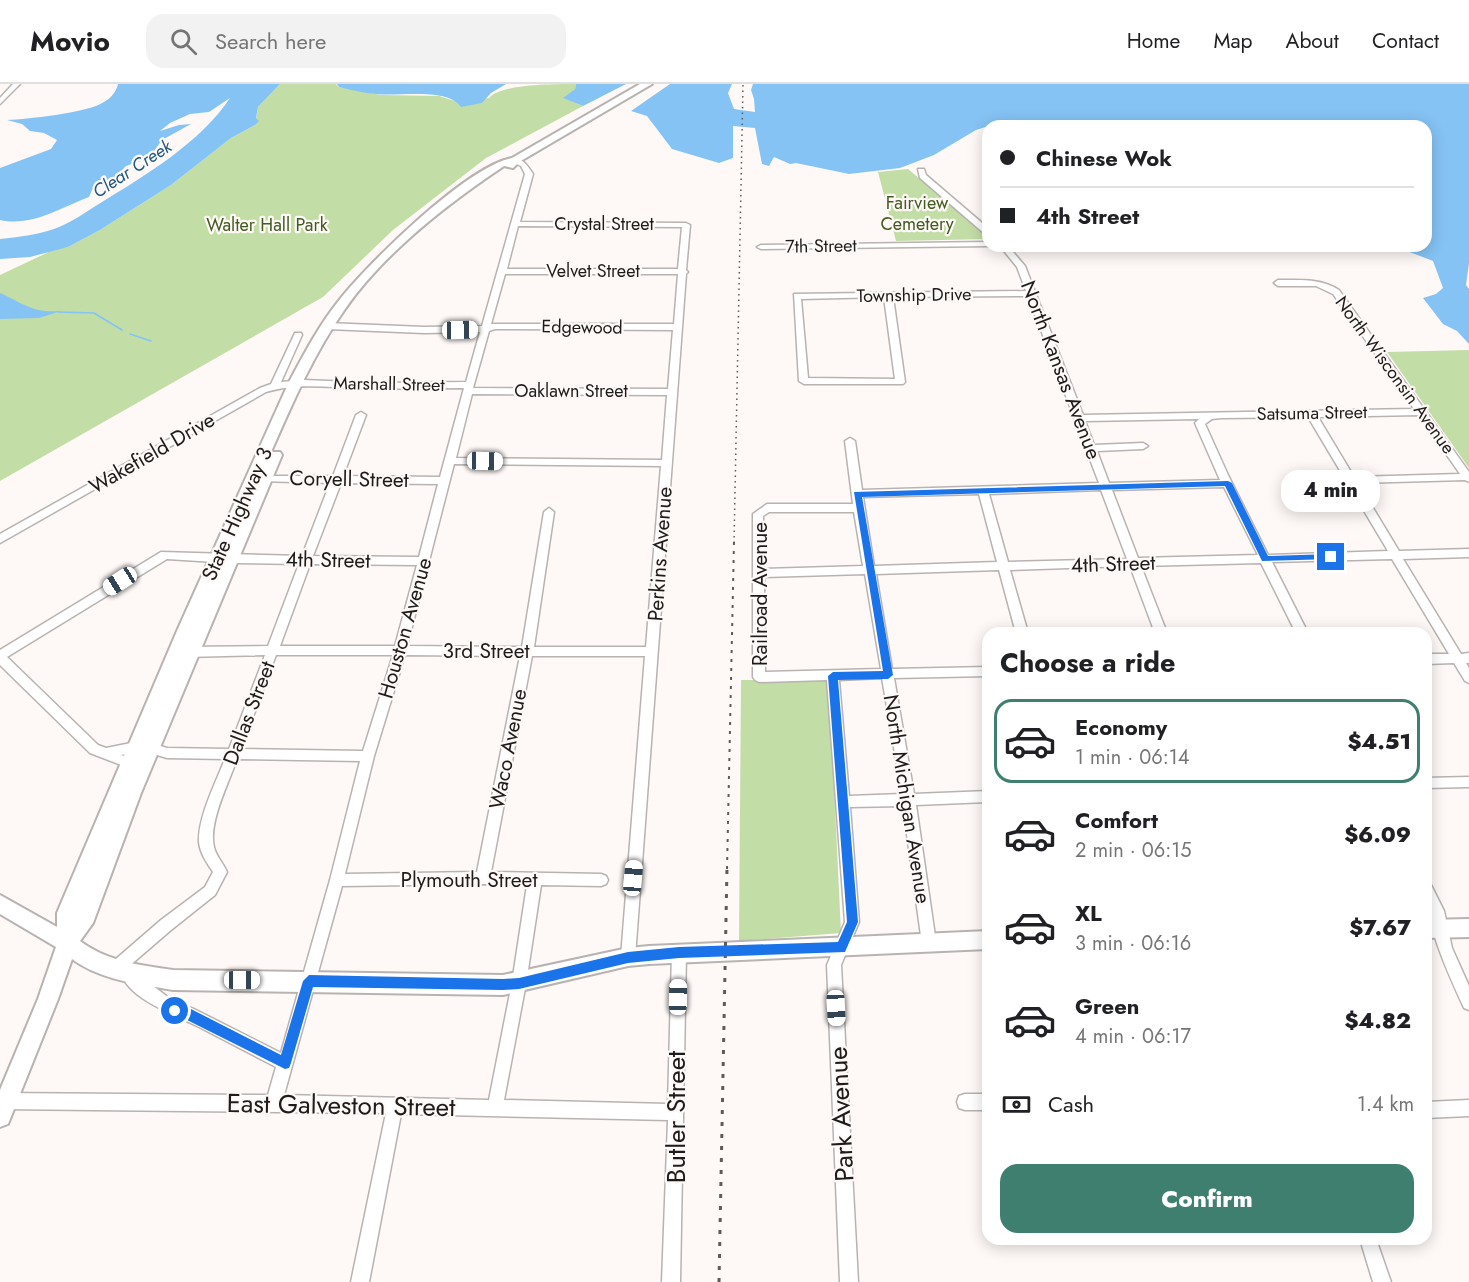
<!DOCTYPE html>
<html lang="en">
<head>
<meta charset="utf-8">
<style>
  body { margin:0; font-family:Jost,sans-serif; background:#f2f2f2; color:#202124; height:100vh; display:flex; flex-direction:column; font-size:22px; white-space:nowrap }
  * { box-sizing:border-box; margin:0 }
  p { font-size:20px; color:#757577 }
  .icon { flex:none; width:33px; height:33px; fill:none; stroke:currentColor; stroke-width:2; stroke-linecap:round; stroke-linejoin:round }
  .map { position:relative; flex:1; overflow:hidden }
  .details { position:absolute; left:982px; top:543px; width:450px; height:618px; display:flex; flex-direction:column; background:#fff; border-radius:18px; box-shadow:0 3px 15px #0003 }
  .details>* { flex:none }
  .guide { position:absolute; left:982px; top:36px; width:450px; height:132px; border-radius:18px; box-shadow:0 3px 15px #0003; display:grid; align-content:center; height:132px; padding:0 18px; background:#fff }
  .end { position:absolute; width:27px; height:27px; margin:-14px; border:8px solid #1a73e8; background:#fff; box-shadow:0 0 0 3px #fff }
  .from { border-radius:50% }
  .bubble { position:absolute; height:42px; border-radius:18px; background:#fff; box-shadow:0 3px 15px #0003; font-size:20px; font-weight:800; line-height:42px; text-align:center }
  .car { position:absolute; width:18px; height:36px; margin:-18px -9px; border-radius:8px; box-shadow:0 0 4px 2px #0007; background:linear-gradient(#fff 24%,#345 0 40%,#fff 0 76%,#345 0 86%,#fff 0) }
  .guide b { display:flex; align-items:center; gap:21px; height:57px; font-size:22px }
  .guide b+b { border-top:2px solid #e0e0e0 }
  .guide i { width:15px; height:15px; background:#202124 }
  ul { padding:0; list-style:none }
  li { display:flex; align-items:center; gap:18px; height:84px; margin:0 12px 9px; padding:0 6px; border:3px solid transparent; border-radius:18px }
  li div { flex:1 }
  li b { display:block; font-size:22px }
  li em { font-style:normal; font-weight:800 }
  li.active { border-color:#3e7f6f }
  li>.icon { width:54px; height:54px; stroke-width:1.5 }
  h2 { padding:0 18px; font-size:27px; line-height:72px }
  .pay { display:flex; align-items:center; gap:15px; height:66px; padding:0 18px; font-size:22px }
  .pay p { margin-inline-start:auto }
  .primary-button { display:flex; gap:12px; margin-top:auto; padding:12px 18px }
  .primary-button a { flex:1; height:69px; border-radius:18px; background:#3e7f6f; color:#fff; font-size:24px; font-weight:800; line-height:69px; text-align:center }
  header { display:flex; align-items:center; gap:36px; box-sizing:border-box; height:84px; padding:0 30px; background:#fff; border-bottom:2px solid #e0e0e0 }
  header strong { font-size:28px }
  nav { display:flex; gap:33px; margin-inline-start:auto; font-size:21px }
  .search { width:420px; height:54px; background:#f2f2f2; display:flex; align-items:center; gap:15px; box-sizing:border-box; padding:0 21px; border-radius:18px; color:#757577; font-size:22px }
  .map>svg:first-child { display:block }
  .green { fill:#c3dda7 }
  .water { fill:#85c3f4 }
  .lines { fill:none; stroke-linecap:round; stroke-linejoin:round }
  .stream { stroke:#85c3f4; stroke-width:1.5 }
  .minor-casing { stroke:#b8b3b1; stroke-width:3 }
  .major-casing { stroke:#b8b3b1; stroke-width:4 }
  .minor { fill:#fff; fill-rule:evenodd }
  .major { fill:#fff; fill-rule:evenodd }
  .rail-far2 { stroke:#5e5c5b; stroke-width:1.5; stroke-dasharray:1.5 4; stroke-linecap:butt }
  .rail-far1 { stroke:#5e5c5b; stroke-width:2; stroke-dasharray:3 6; stroke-linecap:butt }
  .rail { stroke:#5e5c5b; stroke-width:3; stroke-dasharray:4 8; stroke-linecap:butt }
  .route { fill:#1a73e8 }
  .labels { text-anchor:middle; stroke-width:4.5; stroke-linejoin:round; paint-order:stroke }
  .far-water-label { font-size:18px; font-style:italic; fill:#205982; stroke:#fef9f7 }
  .far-park-label { font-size:18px; fill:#425b20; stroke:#fef9f7 }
  .far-street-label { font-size:18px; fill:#1d1c1b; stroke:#fef9f7 }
  .street-label { font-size:21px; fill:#1d1c1b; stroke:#fef9f7 }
  .near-street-label { font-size:26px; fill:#1d1c1b; stroke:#fef9f7 }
</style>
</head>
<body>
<header>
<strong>Movio</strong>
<div class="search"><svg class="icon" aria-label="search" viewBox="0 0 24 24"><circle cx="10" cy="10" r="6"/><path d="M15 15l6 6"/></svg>Search here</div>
<nav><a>Home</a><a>Map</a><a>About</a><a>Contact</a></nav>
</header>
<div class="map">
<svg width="1469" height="1198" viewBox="0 0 1469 1198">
  <rect width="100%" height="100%" fill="#fef9f7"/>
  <g class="green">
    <path d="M280,0H336L339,3L381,11L439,12L458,18L489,14C500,0 554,0 576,0L575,5L564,14L583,22L486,74L393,146L323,213L0,397V191L53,166L68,163L100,146L171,101L231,54L255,41L258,23Z"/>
    <path d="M908,85L988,151V155L896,157L878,88Z"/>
    <path d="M1469,266V384L1387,268Z"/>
    <path d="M741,596H829L841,849L739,857Z"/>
  </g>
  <g class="water">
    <path d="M118,0H280L258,23L256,34L259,37L255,41L231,54L171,101L100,146L68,163L30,173L0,175V155C18,153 37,151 54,145C71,139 87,127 102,118C146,91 201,58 230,14L209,28L190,30L170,39L160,47L179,41L191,40L162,56L149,74L126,82L113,96L92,106L89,113C60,124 32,143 0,136V84L51,65L57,56L44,49L30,47L22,40L7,36C29,35 87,29 104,18C111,14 116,8 118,0Z"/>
    <path d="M337,0H506L491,9L482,19L461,23C447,3 398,13 376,10C364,9 351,6 339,3Z"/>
    <path d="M576,0H626L583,22L563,14L575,5Z"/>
    <path d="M670,0H732L728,9L734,25L755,28L754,15L751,6L753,0H1469V179L1466,201L1469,205V260L1457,247L1443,240L1423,214L1436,210L1443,204L1433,177L1394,162H1426V42H1186L1183,38L1182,42H1059L1008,36L976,46L934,71L900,84L849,90L796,79L790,80L774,73L769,82L762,80L755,44L733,42V74L719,79L672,65L647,32L631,27Z"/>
    <path d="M0,209C25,220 31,229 61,227L39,234L0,235Z"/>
  </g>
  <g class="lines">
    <g class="stream">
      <path d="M58,228L94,229L122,246"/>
      <path d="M130,250L151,257"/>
    </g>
    <defs>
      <g id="minor">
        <path d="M13,0H20L0,20V14Z"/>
        <path d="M512,74C523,74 528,82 533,90L520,138L686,139L690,141L686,186L688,188L686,190L635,873L633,878L628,880L623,878L621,873L645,572H532L491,788L601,790L606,792L608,796L606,800L601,802L541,801L526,899L504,1016L668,1020L672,869L674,864L679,862L684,864L686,869L680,1198H662L668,1036L401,1030L369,1198H351L386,1029L0,1025V1009L268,1011L276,983C251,970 226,957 201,944C178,932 129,916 121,889L114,893L109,891L107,886L109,881L161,836L205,803L213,788C207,779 200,769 199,758C198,733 216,698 225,675L167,674L147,668L145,664L147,660L151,659L167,664L229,665L265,571L185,573L179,568L185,563L268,562L299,480L231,479L167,475L7,573L98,661L106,664L136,658L140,659L142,663L140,667L121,671L133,675L135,679L133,683L129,684L90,669L0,581V566L161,468L302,472L330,399L258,397L254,396V392H333L356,331L361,328L366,331L343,392L440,393L464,304C430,304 396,305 363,304C330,304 298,298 266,308L0,459V450L260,304L271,300L295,249H301L302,251L281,298L304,296L376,299L466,298L480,248L424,249L327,245L323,242L327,239L424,243L482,242L525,90L521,82L512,78ZM518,142L682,143L678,185H507ZM505,190H678L674,240H491ZM495,245L673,246L668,305L473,304L489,247ZM472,310L667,311L662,376L456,374ZM454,380L661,382L646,563H534L554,428L549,424L544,428L522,563L407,562ZM341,399L438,400L419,473L313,472ZM310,480L417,481L395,562H280ZM276,571H393L363,667L241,665ZM405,571L520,572L477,788L345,790L374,672ZM237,675L360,677L330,796L281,969L194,925L169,914L128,883L171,846L215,811L227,788C223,779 216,772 214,763C208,739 229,698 237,675ZM483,800L527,801L512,899L489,1016L284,1011L342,802Z"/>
        <path d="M918,85H924L926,91L988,144V150H985L920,94Z"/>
        <path d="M988,158L990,162H988L761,165L757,163L761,161Z"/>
        <path d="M1000,162H1008L1025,182L1083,331L1414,325L1333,210L1316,202H1278L1274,199L1278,196C1299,196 1321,194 1339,206L1469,388V398L1465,396L1358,399L1399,467L1469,465V473L1403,475L1461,570L1469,569V579H1466L1469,584V599L1465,597L1454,579L1426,580V570H1449L1392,475L1272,478L1308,549H1296L1261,479L1141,482L1167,549H1155L1130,482L1010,486L1028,549H1016L999,486L876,490L892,585L988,583V592L894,594L914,710L988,707V718L916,721L936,859L934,864L929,866L924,864L922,859L903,722L850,723L859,838L841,881L858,1198H840L827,881L845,838L827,596L759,598L755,596L753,593V430L767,420H853L845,357L850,354L855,357L862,406L1099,399L1028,212L893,213L905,298L903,300H804L799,297L794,210L1026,207L1017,183ZM884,213L895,295L808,294L801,215ZM1419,331L1460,390L1354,393L1318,333ZM1308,333L1388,467L1268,471L1228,391L1205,340L1212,335L1221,334ZM1199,335L1195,339L1220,396L1109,399L1097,367L1143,365L1148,362L1143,359L1094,361L1085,337ZM1224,403L1258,471L1138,474L1112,406ZM1101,406L1127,475L1008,478L989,410ZM979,410L997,478L874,482L863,413ZM769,428H854L863,482L764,485L763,432ZM865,490L881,585L765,588L764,493ZM882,594L902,710L849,712L839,596Z"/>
        <path d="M1469,693V703L1426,704V694Z"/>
        <path d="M1426,799L1431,801L1444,827L1452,864L1469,902V926L1464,924C1446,884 1426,843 1426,799Z"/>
        <path d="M965,1010H988V1026H965L959,1024L957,1018L959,1012Z"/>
        <path d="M1469,1016V1032L1426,1034V1018Z"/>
        <path d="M1360,1155H1376L1391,1198H1373Z"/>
      </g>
      <g id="major">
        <path d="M640,0H652L519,78L513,84L504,82C447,120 384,169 345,225C314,269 293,318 271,368H280L282,371L141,709L93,839L80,857C108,878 140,881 173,886L503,891L628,864L649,862L988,847V865L649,880L628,882L503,911L173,906C139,900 100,896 72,875L58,915L8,1040L0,1043V1006L38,915L56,863L0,830V811L57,843V829L177,547L289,298C303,272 318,243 337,219C366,181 467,82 512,74Z"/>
        <path d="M1469,835V853L1426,854V836Z"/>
      </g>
    </defs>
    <use href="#minor" class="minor-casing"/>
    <use href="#major" class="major-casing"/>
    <use href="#minor" class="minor"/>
    <use href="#major" class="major"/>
    <path class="rail-far2" d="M734,459L743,0"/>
    <path class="rail-far1" d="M727,785L734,457"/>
    <path class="rail" d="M719,1198L727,783"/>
  </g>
  <path class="route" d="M1228,397L1232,399L1268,472L1331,470L1336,473L1334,475L1262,477L1225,402L862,413L893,591L888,595L838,596L858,838L845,868L679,874L628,879L519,905L503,906L313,903L291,979L289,984L285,985L187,936L171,931L169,927L175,921L189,924L281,971L303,897L309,891L503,895L519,894L628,868L679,863L838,858L847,838L828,592L833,588L883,587L854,408Z"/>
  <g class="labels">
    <g class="far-water-label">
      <text transform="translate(132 85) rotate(-33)" y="6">Clear Creek</text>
    </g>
    <g class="far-park-label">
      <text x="917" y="125">Fairview<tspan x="917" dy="21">Cemetery</tspan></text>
      <text x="267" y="147">Walter Hall Park</text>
    </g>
    <g class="far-street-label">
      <text x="604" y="146">Crystal Street</text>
      <text transform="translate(821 162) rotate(-1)" y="6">7th Street</text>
      <text x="593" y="193">Velvet Street</text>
      <text transform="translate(914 211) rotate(-1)" y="6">Township Drive</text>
      <text transform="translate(582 243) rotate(1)" y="6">Edgewood</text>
      <text transform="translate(1395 291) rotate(54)" y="6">North Wisconsin Avenue</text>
      <text transform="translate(389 300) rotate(1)" y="6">Marshall Street</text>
      <text x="571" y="313">Oaklawn Street</text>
      <text transform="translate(1312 329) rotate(-1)" y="6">Satsuma Street</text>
    </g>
    <g class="street-label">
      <text transform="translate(1061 286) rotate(69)" y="7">North Kansas Avenue</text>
      <text transform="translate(152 369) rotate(-30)" y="7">Wakefield Drive</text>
      <text transform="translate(349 395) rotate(1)" y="7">Coryell Street</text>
      <text transform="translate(237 430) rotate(-66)" y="7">State Highway 3</text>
      <text transform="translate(660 470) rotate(-86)" y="7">Perkins Avenue</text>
      <text transform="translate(328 476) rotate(1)" y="7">4th Street</text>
      <text transform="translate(1113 480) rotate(-2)" y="7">4th Street</text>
      <text transform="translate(760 510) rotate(-90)" y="7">Railroad Avenue</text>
      <text transform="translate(405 544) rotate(-74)" y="7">Houston Avenue</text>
      <text x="486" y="574">3rd Street</text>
      <text transform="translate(249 629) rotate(-69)" y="7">Dallas Street</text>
      <text transform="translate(508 665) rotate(-79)" y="7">Waco Avenue</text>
      <text transform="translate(907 715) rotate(81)" y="7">North Michigan Avenue</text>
      <text x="469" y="803">Plymouth Street</text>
    </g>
    <g class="near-street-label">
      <text transform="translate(341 1021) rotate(1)" y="9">East Galveston Street</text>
      <text transform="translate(841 1030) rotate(-93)" y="9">Park Avenue</text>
      <text transform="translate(676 1033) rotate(-90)" y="9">Butler Street</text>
    </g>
  </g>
</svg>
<i class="end from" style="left:175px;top:927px"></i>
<i class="end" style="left:1331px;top:473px"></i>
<div class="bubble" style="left:1281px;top:386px;width:99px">4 min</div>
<i class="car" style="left:460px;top:246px;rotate:89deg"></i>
<i class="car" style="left:485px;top:377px;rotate:91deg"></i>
<i class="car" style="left:120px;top:497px;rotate:238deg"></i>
<i class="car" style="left:633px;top:794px;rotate:5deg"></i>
<i class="car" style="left:242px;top:896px;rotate:90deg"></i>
<i class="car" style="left:678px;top:913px;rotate:1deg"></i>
<i class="car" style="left:836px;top:924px;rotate:177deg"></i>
<div class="guide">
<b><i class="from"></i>Chinese Wok</b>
<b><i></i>4th Street</b>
</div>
<section class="details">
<h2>Choose a ride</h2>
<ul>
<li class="active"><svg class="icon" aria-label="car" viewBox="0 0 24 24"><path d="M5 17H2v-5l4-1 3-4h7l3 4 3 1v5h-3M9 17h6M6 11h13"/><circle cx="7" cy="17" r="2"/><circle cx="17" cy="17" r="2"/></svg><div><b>Economy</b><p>1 min · 06:14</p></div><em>$4.51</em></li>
<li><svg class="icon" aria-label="car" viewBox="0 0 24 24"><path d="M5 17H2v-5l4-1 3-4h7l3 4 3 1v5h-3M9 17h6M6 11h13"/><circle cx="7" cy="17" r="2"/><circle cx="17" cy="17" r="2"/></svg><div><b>Comfort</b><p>2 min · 06:15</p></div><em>$6.09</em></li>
<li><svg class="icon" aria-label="car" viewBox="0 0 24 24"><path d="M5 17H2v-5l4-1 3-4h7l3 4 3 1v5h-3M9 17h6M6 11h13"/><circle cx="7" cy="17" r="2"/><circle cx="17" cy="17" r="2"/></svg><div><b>XL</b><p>3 min · 06:16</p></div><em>$7.67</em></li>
<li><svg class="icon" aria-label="car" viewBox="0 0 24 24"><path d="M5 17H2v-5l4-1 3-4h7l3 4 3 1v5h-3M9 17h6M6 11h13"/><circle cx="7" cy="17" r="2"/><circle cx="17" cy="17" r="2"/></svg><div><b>Green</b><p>4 min · 06:17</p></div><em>$4.82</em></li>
</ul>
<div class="pay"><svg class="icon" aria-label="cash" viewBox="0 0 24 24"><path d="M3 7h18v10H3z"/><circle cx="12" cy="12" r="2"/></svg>Cash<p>1.4 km</p></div>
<div class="primary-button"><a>Confirm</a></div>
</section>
</div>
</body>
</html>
